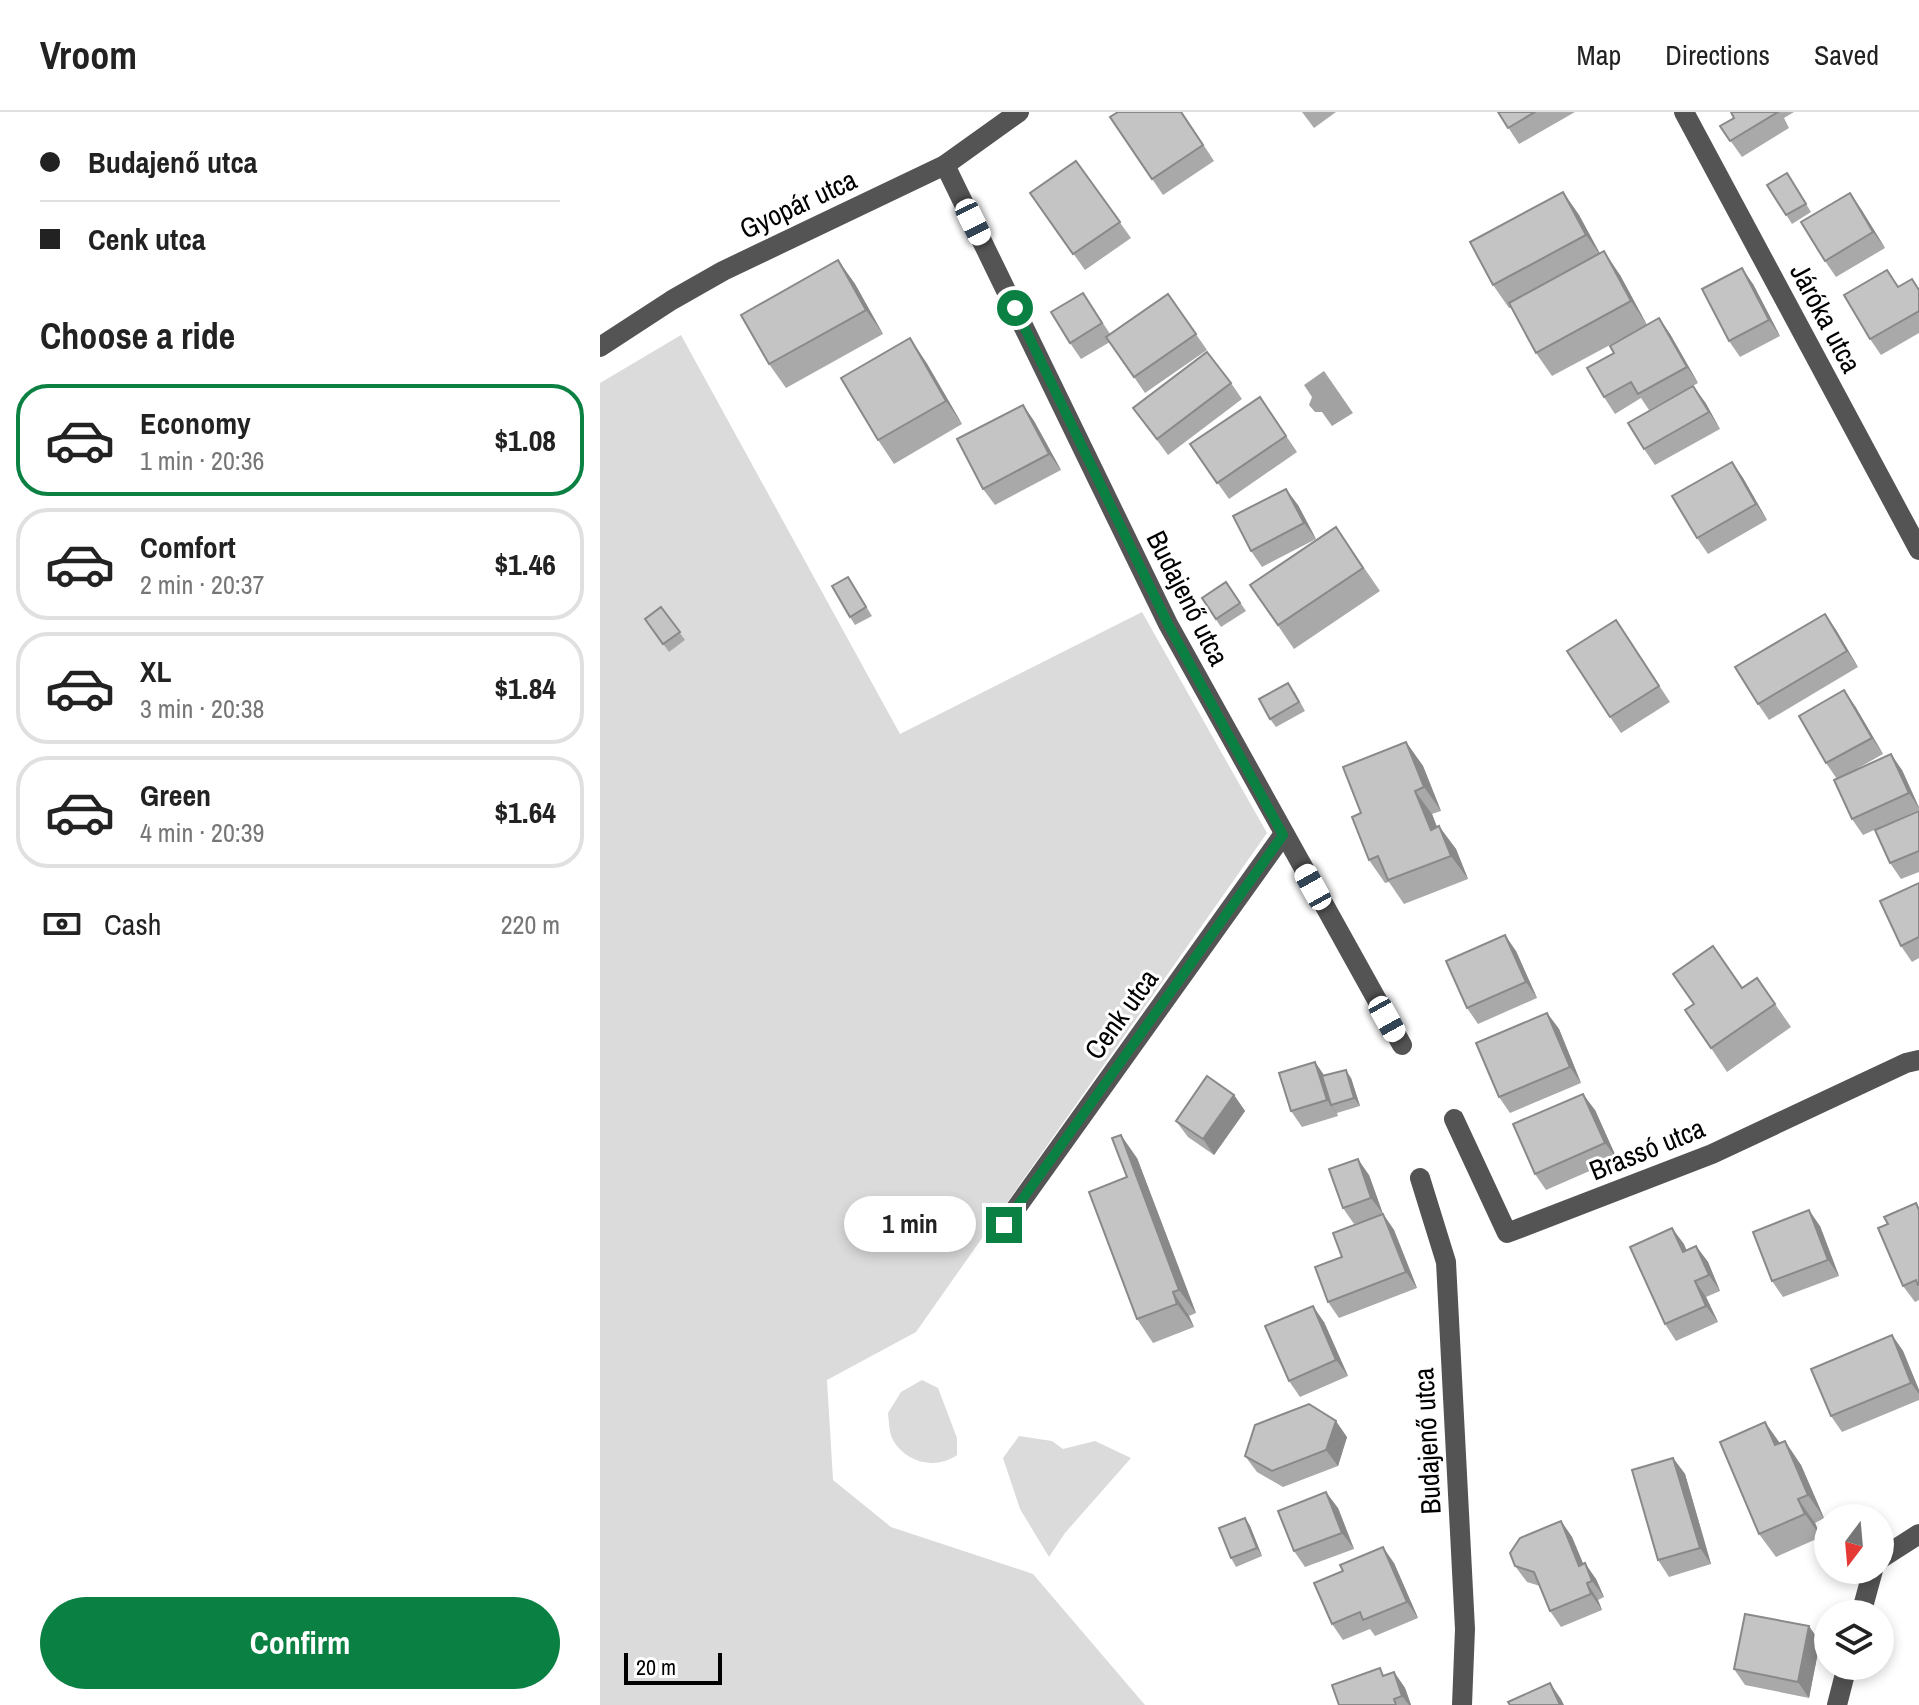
<!DOCTYPE html>
<html lang="en">
<head>
<meta charset="utf-8">
<style>
  body { margin:0; font-family:"Archivo Narrow",sans-serif; background:#f2f2f2; color:#222; height:100vh; display:flex; flex-direction:column; font-size:30px; white-space:nowrap }
  * { box-sizing:border-box; margin:0 }
  p { font-size:26px; color:#767676 }
  .icon { flex:none; width:44px; height:44px; fill:none; stroke:currentColor; stroke-width:2; stroke-linecap:round; stroke-linejoin:round }
  .map { position:relative; flex:1; overflow:hidden }
  .drawer { display:flex; flex-direction:column; background:#fff; width:600px }
  .drawer>* { flex:none }
  .guide { display:grid; align-content:center; height:176px; padding:0 40px; background:#fff }
  .needle { width:52px; rotate:196deg }
  .tools { position:absolute; left:1214px; top:1392px; display:grid; gap:16px }
  .tools a { display:grid; place-items:center; width:80px; height:80px; border-radius:50%; background:#fff; box-shadow:0 4px 12px #0003; font-size:40px }
  .scale { position:absolute; left:24px; bottom:20px; width:98px; box-sizing:border-box; padding-left:8px; border:4px solid #000; border-top:0; font-size:22px; line-height:28px; white-space:nowrap; color:#000; -webkit-text-stroke:6px #fff; paint-order:stroke }
  .end { position:absolute; width:36px; height:36px; margin:-18px; border:10px solid #0b8043; background:#fff; box-shadow:0 0 0 4px #fff }
  .from { border-radius:50% }
  .bubble { position:absolute; height:56px; border-radius:28px; background:#fff; box-shadow:0 4px 12px #0003; font-size:26px; font-weight:700; line-height:56px; text-align:center }
  .car { position:absolute; width:24px; height:48px; margin:-24px -12px; border-radius:10px; box-shadow:0 0 6px 2px #0007; background:linear-gradient(#fff 24%,#345 0 40%,#fff 0 76%,#345 0 86%,#fff 0) }
  .guide b { display:flex; align-items:center; gap:28px; height:76px; font-size:30px }
  .guide b+b { border-top:2px solid #e0e0e0 }
  .guide i { width:20px; height:20px; background:#222 }
  ul { padding:0; list-style:none }
  li { display:flex; align-items:center; gap:24px; height:112px; margin:0 16px 12px; padding:0 24px; border:4px solid #e0e0e0; border-radius:32px }
  li div { flex:1 }
  li b { display:block; font-size:30px }
  li em { font-style:normal; font-weight:700 }
  li.selected { border-color:#0b8043 }
  li>.icon { width:72px; height:72px; stroke-width:1.5 }
  h2 { padding:0 40px; font-size:36px; line-height:96px }
  .pay { display:flex; align-items:center; gap:20px; height:88px; padding:0 40px; font-size:30px }
  .pay p { margin-inline-start:auto }
  .action { display:flex; gap:16px; margin-top:auto; padding:16px 40px }
  .action a { flex:1; height:92px; border-radius:48px; background:#0b8043; color:#fff; font-size:32px; font-weight:700; line-height:92px; text-align:center }
  header { display:flex; align-items:center; gap:48px; box-sizing:border-box; height:112px; padding:0 40px; background:#fff; border-bottom:2px solid #e0e0e0 }
  header strong { font-size:38px }
  nav { display:flex; gap:44px; margin-inline-start:auto; font-size:28px }
  main { display:flex; flex:1; min-height:0 }
  .map>svg:first-child { display:block }
  .green { fill:#dbdbdb }
  .water { fill:#a2a2a2 }
  .lines { fill:none; stroke-linecap:round; stroke-linejoin:round }
  .minor { stroke:#545454; stroke-width:20 }
  .wall { fill:#a9a9a9 }
  .shaded-wall { fill:#898989 }
  .building { fill:#c4c4c4; stroke:#898989; stroke-width:2 }
  .route { stroke:#0b8043; stroke-width:10 }
  .labels { text-anchor:middle; stroke-width:6; stroke-linejoin:round; paint-order:stroke }
  .street-label { font-size:28px; fill:#000; stroke:#fff }
</style>
</head>
<body>
<header>
<strong>Vroom</strong>
<nav><a>Map</a><a>Directions</a><a>Saved</a></nav>
</header>
<main>
<section class="drawer">
<div class="guide">
<b><i class="from"></i>Budajenő utca</b>
<b><i></i>Cenk utca</b>
</div>
<h2>Choose a ride</h2>
<ul>
<li class="selected"><svg class="icon" aria-label="car" viewBox="0 0 24 24"><path d="M5 17H2v-5l4-1 3-4h7l3 4 3 1v5h-3M9 17h6M6 11h13"/><circle cx="7" cy="17" r="2"/><circle cx="17" cy="17" r="2"/></svg><div><b>Economy</b><p>1 min · 20:36</p></div><em>$1.08</em></li>
<li><svg class="icon" aria-label="car" viewBox="0 0 24 24"><path d="M5 17H2v-5l4-1 3-4h7l3 4 3 1v5h-3M9 17h6M6 11h13"/><circle cx="7" cy="17" r="2"/><circle cx="17" cy="17" r="2"/></svg><div><b>Comfort</b><p>2 min · 20:37</p></div><em>$1.46</em></li>
<li><svg class="icon" aria-label="car" viewBox="0 0 24 24"><path d="M5 17H2v-5l4-1 3-4h7l3 4 3 1v5h-3M9 17h6M6 11h13"/><circle cx="7" cy="17" r="2"/><circle cx="17" cy="17" r="2"/></svg><div><b>XL</b><p>3 min · 20:38</p></div><em>$1.84</em></li>
<li><svg class="icon" aria-label="car" viewBox="0 0 24 24"><path d="M5 17H2v-5l4-1 3-4h7l3 4 3 1v5h-3M9 17h6M6 11h13"/><circle cx="7" cy="17" r="2"/><circle cx="17" cy="17" r="2"/></svg><div><b>Green</b><p>4 min · 20:39</p></div><em>$1.64</em></li>
</ul>
<div class="pay"><svg class="icon" aria-label="cash" viewBox="0 0 24 24"><path d="M3 7h18v10H3z"/><circle cx="12" cy="12" r="2"/></svg>Cash<p>220 m</p></div>
<div class="action"><a>Confirm</a></div>
</section>
<div class="map">
<svg width="1319" height="1593" viewBox="0 0 1319 1593">
  <rect width="100%" height="100%" fill="#fff"/>
  <g class="green">
    <path d="M81,223L300,622L542,500L667,721L316,1220L227,1268L233,1368L291,1415L433,1462L545,1593H0V271Z"/>
    <path d="M322,1268L338,1276L357,1326V1343C336,1358 306,1351 293,1328C289,1321 289,1309 288,1301L301,1280Z"/>
    <path d="M419,1324L452,1329L463,1337L495,1329L531,1346L465,1421L449,1445L420,1397L403,1346Z"/>
  </g>
  <path class="water" d="M724,259L753,301L732,314L722,300H715L709,293L712,285L704,273Z"/>
  <g class="lines">
    <g class="minor">
      <path d="M1084,0L1319,438"/>
      <path d="M345,53L568,512L802,933"/>
      <path d="M0,235L72,188L123,159L345,53L419,0"/>
      <path d="M854,1007L907,1121L1112,1042L1306,951L1319,948"/>
      <path d="M820,1066L846,1150L865,1517L862,1593"/>
      <path d="M404,1113L683,723"/>
      <path d="M1280,1447L1319,1422"/>
      <path d="M1261,1502L1273,1458"/>
      <path d="M1237,1593L1247,1554"/>
    </g>
  </g>
  <g class="wall">
    <path d="M582,0L614,49L563,83L510,5Z"/>
    <path d="M702,0H736L714,16Z"/>
    <path d="M898,0H975L919,32Z"/>
    <path d="M1131,0H1194L1184,6L1189,16L1142,45L1120,14L1134,6Z"/>
    <path d="M476,49L531,126L485,158L430,81Z"/>
    <path d="M1192,69L1211,100L1192,112L1167,73Z"/>
    <path d="M963,80L979,103L1000,142L1020,163L1047,213L1059,206L1070,222L1098,271L1049,298L1041,286L1015,302L1004,285L1014,241L1040,217L952,264L936,241L911,196H909L893,173Z"/>
    <path d="M1261,97L1285,136L1236,165L1225,149Z"/>
    <path d="M238,148L255,172L283,222L186,276L169,252Z"/>
    <path d="M1153,172L1180,224L1140,245L1129,229Z"/>
    <path d="M1299,174L1319,177V221L1281,243L1270,227Z"/>
    <path d="M568,182L607,238L545,281L510,230L481,247L470,231L494,197L510,222Z"/>
    <path d="M326,250L362,312L294,352L278,328Z"/>
    <path d="M631,271L642,287L568,343L533,296Z"/>
    <path d="M660,285L697,340L629,387L590,332Z"/>
    <path d="M1105,290L1120,317L1055,353L1044,337Z"/>
    <path d="M423,293L434,309L461,358L395,393L383,377Z"/>
    <path d="M1132,350L1143,366L1167,408L1108,442L1097,426Z"/>
    <path d="M698,393L716,427L662,455L651,439Z"/>
    <path d="M736,415L780,479L694,537L650,473Z"/>
    <path d="M248,465L272,504L255,513L250,505Z"/>
    <path d="M626,470L646,499L621,515L602,486Z"/>
    <path d="M61,495L85,528L69,540L45,507Z"/>
    <path d="M1225,502L1236,518L1258,555L1169,608L1158,592Z"/>
    <path d="M1016,508L1070,590L1021,621L1010,605Z"/>
    <path d="M694,579L705,599L676,615L670,607Z"/>
    <path d="M1255,594L1283,642L1246,663L1302,658L1319,695V698L1263,723L1252,707L1237,667L1226,651Z"/>
    <path d="M806,630L823,654L841,699L832,702L837,715L856,737L868,767L804,792L789,770L785,771L769,748L761,701Z"/>
    <path d="M1319,699V760L1301,767L1290,751Z"/>
    <path d="M1319,771V846L1312,850L1301,834Z"/>
    <path d="M916,839L937,886L878,912L867,896Z"/>
    <path d="M1157,866L1191,915L1127,960L1111,936L1142,876Z"/>
    <path d="M947,901L959,917L981,971L910,1001L899,985Z"/>
    <path d="M715,950L724,964L751,966L760,994L737,1001L738,1004L702,1015L691,999Z"/>
    <path d="M634,983L645,999L614,1043L588,1025L576,1009Z"/>
    <path d="M995,998L1017,1047L946,1078L935,1062Z"/>
    <path d="M537,1046L596,1201L589,1204L594,1215L553,1231L537,1207L527,1065Z"/>
    <path d="M769,1063L783,1102L794,1118L817,1176L739,1206L728,1190L742,1145L782,1103L754,1112L743,1096Z"/>
    <path d="M1316,1091L1319,1096V1188L1315,1190L1303,1174L1288,1112Z"/>
    <path d="M1220,1114L1239,1164L1183,1185L1172,1169Z"/>
    <path d="M1072,1116L1086,1139L1096,1134L1108,1150L1120,1179L1106,1185L1118,1210L1076,1229L1065,1212Z"/>
    <path d="M724,1210L748,1264L700,1285L689,1269Z"/>
    <path d="M1292,1223L1303,1239L1319,1278V1288L1242,1320L1231,1304Z"/>
    <path d="M747,1325L738,1354L683,1375L657,1360L645,1344Z"/>
    <path d="M1180,1331L1201,1353L1224,1406L1215,1411L1221,1425L1176,1445L1159,1422Z"/>
    <path d="M1073,1346L1085,1362L1111,1452L1069,1465L1058,1448Z"/>
    <path d="M738,1396L754,1437L705,1455L694,1439Z"/>
    <path d="M645,1406L650,1414L662,1444L636,1455L631,1446Z"/>
    <path d="M961,1409L972,1425L983,1452L996,1467L1004,1485L998,1488L1002,1498L961,1515L950,1499L940,1474L927,1470L915,1454Z"/>
    <path d="M794,1451L818,1506L775,1524L770,1517L743,1528L732,1512Z"/>
    <path d="M1220,1530L1209,1586L1145,1573L1134,1557Z"/>
    <path d="M794,1560L805,1576L811,1593H739L785,1563Z"/>
  </g>
  <g class="shaded-wall">
    <path d="M963,80L979,103L1003,147L986,123Z"/>
    <path d="M1250,81L1261,97L1285,136L1273,120Z"/>
    <path d="M1004,139L1020,163L1047,213L1031,189Z"/>
    <path d="M238,148L255,172L283,222L266,198Z"/>
    <path d="M1142,156L1153,172L1180,224L1169,208Z"/>
    <path d="M1059,206L1070,222L1098,271L1087,255Z"/>
    <path d="M310,226L326,250L362,312L346,289Z"/>
    <path d="M1093,274L1105,290L1120,317L1109,300Z"/>
    <path d="M423,293L434,309L461,358L449,342Z"/>
    <path d="M1132,350L1143,366L1167,408L1156,392Z"/>
    <path d="M686,377L698,393L716,427L704,411Z"/>
    <path d="M1225,502L1236,518L1258,555L1247,539Z"/>
    <path d="M1244,578L1255,594L1283,642L1272,626Z"/>
    <path d="M806,630L823,654L841,699L824,675Z"/>
    <path d="M1291,642L1302,658L1319,696L1309,681Z"/>
    <path d="M815,679L832,702L847,741L831,718Z"/>
    <path d="M839,714L856,737L868,767L851,744Z"/>
    <path d="M905,823L916,839L937,886L926,870Z"/>
    <path d="M947,901L959,917L981,971L970,955Z"/>
    <path d="M715,950L726,966L731,993L738,1004L727,988Z"/>
    <path d="M746,958L751,966L760,994L754,986Z"/>
    <path d="M983,982L995,998L1017,1047L1005,1031Z"/>
    <path d="M634,983L645,999L614,1043L603,1027Z"/>
    <path d="M521,1023L537,1046L596,1201L579,1178Z"/>
    <path d="M758,1047L769,1063L783,1102L771,1086Z"/>
    <path d="M1209,1098L1220,1114L1239,1164L1228,1148Z"/>
    <path d="M783,1102L794,1118L817,1176L806,1160Z"/>
    <path d="M1072,1116L1084,1132L1094,1156L1083,1140Z"/>
    <path d="M1096,1134L1108,1150L1120,1179L1109,1163Z"/>
    <path d="M1095,1169L1106,1185L1118,1210L1106,1194Z"/>
    <path d="M573,1180L589,1204L594,1215L577,1192Z"/>
    <path d="M713,1194L724,1210L748,1264L736,1248Z"/>
    <path d="M1292,1223L1303,1239L1319,1278V1282L1311,1271Z"/>
    <path d="M736,1309L747,1325L738,1354L726,1338Z"/>
    <path d="M1165,1310L1182,1334L1175,1333Z"/>
    <path d="M1185,1329L1201,1353L1224,1406L1208,1383Z"/>
    <path d="M1073,1346L1085,1362L1111,1452L1100,1436Z"/>
    <path d="M726,1380L738,1396L754,1437L742,1421Z"/>
    <path d="M1198,1387L1215,1411L1221,1425L1205,1402Z"/>
    <path d="M645,1406L650,1414L662,1444L657,1436Z"/>
    <path d="M961,1409L972,1425L991,1470L979,1454Z"/>
    <path d="M783,1435L794,1451L818,1506L807,1490Z"/>
    <path d="M985,1451L996,1467L1004,1485L992,1469Z"/>
    <path d="M987,1471L998,1488L1002,1498L991,1482Z"/>
    <path d="M1209,1514L1220,1530L1209,1586L1198,1570Z"/>
    <path d="M794,1560L805,1576L811,1593H809L802,1584Z"/>
    <path d="M950,1571L961,1587L964,1593H960Z"/>
  </g>
  <g class="building">
    <path d="M518,0H581L603,33L552,67L510,5Z"/>
    <path d="M898,0H935L908,16Z"/>
    <path d="M1131,0H1178L1130,29L1120,14L1134,6Z"/>
    <path d="M476,49L520,110L473,142L430,81Z"/>
    <path d="M1187,61L1206,92L1186,103L1167,73Z"/>
    <path d="M963,80L986,123L893,173L870,130Z"/>
    <path d="M1250,81L1273,120L1225,149L1201,110Z"/>
    <path d="M1004,139L1031,189L936,241L909,191Z"/>
    <path d="M238,148L266,198L169,252L141,203Z"/>
    <path d="M1142,156L1169,208L1129,229L1102,177Z"/>
    <path d="M1287,158L1298,175L1312,167L1319,178V199L1270,227L1244,183Z"/>
    <path d="M483,181L502,211L470,231L451,200Z"/>
    <path d="M568,182L596,222L534,265L506,225Z"/>
    <path d="M1059,206L1087,255L1038,282L1031,270L1004,285L987,256L1014,241L1010,234Z"/>
    <path d="M310,226L346,289L278,328L241,266Z"/>
    <path d="M607,240L631,271L557,327L533,296Z"/>
    <path d="M1093,274L1109,300L1044,337L1028,311Z"/>
    <path d="M660,285L686,324L617,371L590,332Z"/>
    <path d="M423,293L449,342L383,377L357,327Z"/>
    <path d="M1132,350L1156,392L1097,426L1072,384Z"/>
    <path d="M686,377L704,411L651,439L633,404Z"/>
    <path d="M736,415L763,456L678,513L650,473Z"/>
    <path d="M248,465L266,495L250,505L232,474Z"/>
    <path d="M626,470L640,491L616,507L602,486Z"/>
    <path d="M61,495L80,520L63,532L45,507Z"/>
    <path d="M1225,502L1247,539L1158,592L1135,555Z"/>
    <path d="M1016,508L1059,574L1010,605L967,539Z"/>
    <path d="M688,571L699,590L670,607L659,587Z"/>
    <path d="M1244,578L1272,626L1226,651L1199,604Z"/>
    <path d="M806,630L824,675L815,679L831,718L839,714L851,744L788,768L778,744L769,748L752,705L761,701L743,655Z"/>
    <path d="M1291,642L1309,681L1252,707L1234,668Z"/>
    <path d="M1319,699V739L1290,751L1275,718Z"/>
    <path d="M1319,771V825L1301,834L1280,789Z"/>
    <path d="M905,823L926,870L867,896L846,849Z"/>
    <path d="M1113,834L1142,876L1157,866L1175,892L1111,936L1085,898L1094,892L1073,862Z"/>
    <path d="M947,901L970,955L899,985L876,931Z"/>
    <path d="M715,950L727,988L691,999L679,961Z"/>
    <path d="M746,958L754,986L731,993L722,964Z"/>
    <path d="M607,964L634,983L603,1027L576,1009Z"/>
    <path d="M983,982L1005,1031L935,1062L913,1012Z"/>
    <path d="M521,1023L579,1178L573,1180L577,1192L537,1207L489,1080L527,1065L512,1026Z"/>
    <path d="M758,1047L771,1086L743,1096L729,1057Z"/>
    <path d="M1316,1091L1319,1098V1173H1318L1316,1168L1303,1174L1278,1116L1288,1112L1284,1105Z"/>
    <path d="M1209,1098L1228,1148L1172,1169L1153,1120Z"/>
    <path d="M783,1102L806,1160L728,1190L715,1155L742,1145L733,1121Z"/>
    <path d="M1072,1116L1083,1140L1096,1134L1109,1163L1095,1169L1106,1194L1065,1212L1030,1135Z"/>
    <path d="M713,1194L736,1248L689,1269L665,1214Z"/>
    <path d="M1292,1223L1311,1271L1231,1304L1211,1257Z"/>
    <path d="M709,1292L736,1309L726,1338L672,1359L645,1344L655,1313Z"/>
    <path d="M1165,1310L1175,1333L1185,1329L1208,1383L1198,1387L1205,1402L1159,1422L1120,1330Z"/>
    <path d="M1073,1346L1100,1436L1058,1448L1032,1358Z"/>
    <path d="M726,1380L742,1421L694,1439L678,1399Z"/>
    <path d="M645,1406L657,1436L631,1446L619,1416Z"/>
    <path d="M961,1409L979,1454L985,1451L992,1469L987,1471L991,1482L950,1499L934,1460L915,1454L910,1441L920,1426Z"/>
    <path d="M783,1435L807,1490L763,1508L760,1500L732,1512L714,1471L743,1459L740,1453Z"/>
    <path d="M1145,1502L1209,1514L1198,1570L1134,1557Z"/>
    <path d="M780,1556L783,1564L794,1560L802,1584L794,1587L796,1593H739L732,1573Z"/>
    <path d="M950,1571L960,1593H910L908,1590Z"/>
  </g>
  <g class="lines">
    <path class="route" d="M404,1113L683,723L568,512L415,196"/>
  </g>
  <g class="labels">
    <g class="street-label">
      <text transform="translate(198 92) rotate(-25)" y="10">Gyopár utca</text>
      <text transform="translate(1226 206) rotate(62)" y="10">Járóka utca</text>
      <text transform="translate(588 486) rotate(63)" y="10">Budajenő utca</text>
      <text transform="translate(521 902) rotate(-54)" y="10">Cenk utca</text>
      <text transform="translate(1047 1037) rotate(-22)" y="10">Brassó utca</text>
      <text transform="translate(827 1329) rotate(-93)" y="10">Budajenő utca</text>
    </g>
  </g>
</svg>
<div class="tools">
<a><svg class="needle" viewBox="-14 -14 28 28"><path d="M0-13l5 13h-10z" fill="#e53935"/><path d="M0 13l5-13h-10z" fill="#767676"/></svg></a>
<a><svg class="icon" aria-label="layers" viewBox="0 0 24 24"><path d="M12 4l9 5-9 5-9-5zM3 14l9 5 9-5"/></svg></a>
</div>
<div class="scale">20 m</div>
<i class="end from" style="left:415px;top:196px"></i>
<i class="end" style="left:404px;top:1113px"></i>
<div class="bubble" style="left:244px;top:1084px;width:132px">1 min</div>
<i class="car" style="left:373px;top:110px;rotate:154deg"></i>
<i class="car" style="left:713px;top:775px;rotate:331deg"></i>
<i class="car" style="left:787px;top:907px;rotate:151deg"></i>
</div>
</main>
</body>
</html>
